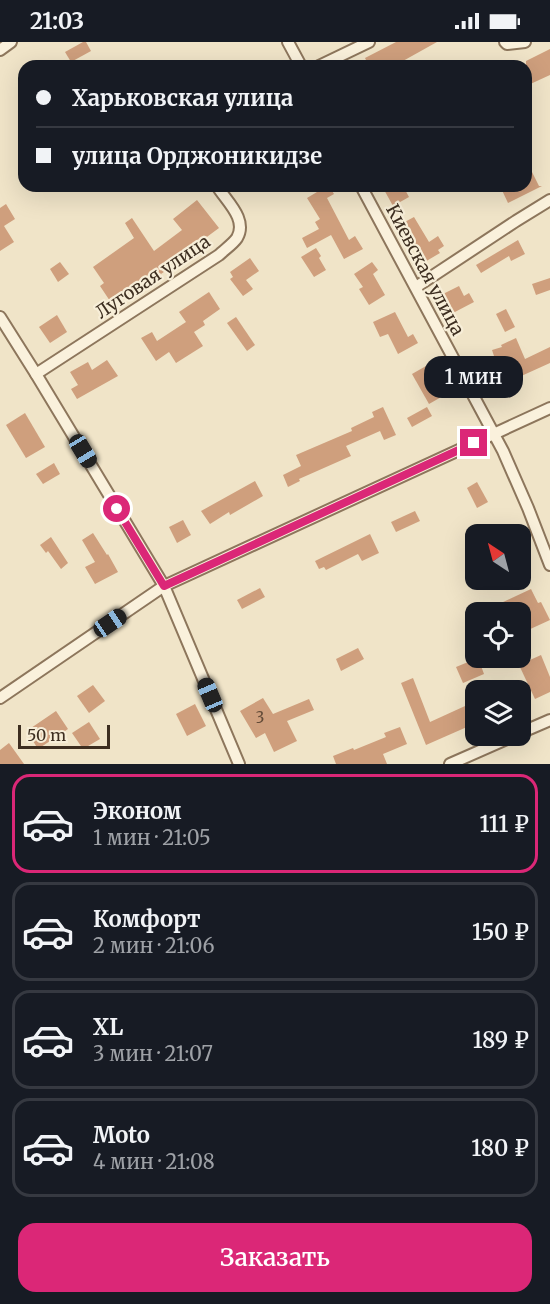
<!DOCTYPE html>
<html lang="ru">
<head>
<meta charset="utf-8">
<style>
  body { margin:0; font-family:Merriweather,serif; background:#242831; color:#f1f3f6; height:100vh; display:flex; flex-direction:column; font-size:22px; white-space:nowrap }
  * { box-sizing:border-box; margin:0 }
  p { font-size:20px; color:#9ea1a6 }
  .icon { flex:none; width:33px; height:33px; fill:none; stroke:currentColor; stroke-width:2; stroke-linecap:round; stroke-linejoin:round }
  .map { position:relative; height:722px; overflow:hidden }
  .details { display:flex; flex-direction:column; background:#171b24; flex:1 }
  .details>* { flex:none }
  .banner { position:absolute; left:18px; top:18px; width:514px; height:132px; border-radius:18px; box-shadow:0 6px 24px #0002; display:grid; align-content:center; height:132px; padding:0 18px; background:#171b24 }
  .needle { width:39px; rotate:324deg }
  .controls { position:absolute; left:465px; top:482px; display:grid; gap:12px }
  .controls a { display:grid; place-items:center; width:66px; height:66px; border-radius:12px; background:#171b24; box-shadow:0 6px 24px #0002; font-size:30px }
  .scale { position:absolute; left:18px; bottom:15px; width:92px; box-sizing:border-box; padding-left:6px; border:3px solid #3d2e20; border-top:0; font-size:16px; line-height:21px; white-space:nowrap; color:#3d2e20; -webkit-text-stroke:4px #f7eed8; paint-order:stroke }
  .end { position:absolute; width:27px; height:27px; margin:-14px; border:8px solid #db2777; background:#fff; box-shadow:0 0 0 3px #fff }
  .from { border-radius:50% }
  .bubble { position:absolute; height:42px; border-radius:18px; background:#171b24; box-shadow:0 6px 24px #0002; font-size:20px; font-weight:600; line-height:42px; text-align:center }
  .car { position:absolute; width:18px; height:36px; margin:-18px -9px; border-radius:8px; box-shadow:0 0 4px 2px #0007; background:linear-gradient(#222 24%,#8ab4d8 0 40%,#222 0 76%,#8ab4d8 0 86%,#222 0) }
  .banner b { display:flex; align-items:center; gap:21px; height:57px; font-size:22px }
  .banner b+b { border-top:2px solid #363941 }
  .banner i { width:15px; height:15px; background:#f1f3f6 }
  ul { padding:10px 0 0; list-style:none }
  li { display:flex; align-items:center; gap:18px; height:99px; margin:0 12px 9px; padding:0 6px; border:3px solid #363941; border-radius:18px }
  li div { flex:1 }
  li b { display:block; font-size:22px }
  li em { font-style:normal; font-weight:600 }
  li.active { border-color:#db2777 }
  li>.icon { width:54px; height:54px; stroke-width:1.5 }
  .button { display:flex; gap:12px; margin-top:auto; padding:12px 18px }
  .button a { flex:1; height:69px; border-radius:18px; background:#db2777; color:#fff; font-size:24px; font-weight:600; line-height:69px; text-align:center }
  .status { display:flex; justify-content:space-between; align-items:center; height:42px; padding:0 30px; background:#171b24; direction:ltr }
  .status svg { height:16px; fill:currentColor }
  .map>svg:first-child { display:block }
  .building { fill:#cf9f7d }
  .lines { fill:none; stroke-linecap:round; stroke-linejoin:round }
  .street-casing { stroke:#8d765c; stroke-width:14 }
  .street { stroke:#faf1dc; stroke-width:10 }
  .route { stroke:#db2777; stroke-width:8 }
  .labels { text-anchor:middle; stroke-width:4.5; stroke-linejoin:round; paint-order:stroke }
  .number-label { font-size:15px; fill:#624a37 }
  .street-label { font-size:18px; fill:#3d2e20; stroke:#f7eed8 }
</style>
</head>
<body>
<div class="status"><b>21:03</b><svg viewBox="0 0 49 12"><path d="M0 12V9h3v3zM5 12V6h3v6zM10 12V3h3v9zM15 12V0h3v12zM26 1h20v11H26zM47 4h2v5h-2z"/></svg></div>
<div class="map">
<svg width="550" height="722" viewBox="0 0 550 722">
  <rect width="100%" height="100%" fill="#f0e4c8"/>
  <g class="building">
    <path d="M83,0H86L91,9L71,20L65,10Z"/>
    <path d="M396,0H437L394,24H369L365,16Z"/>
    <path d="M550,7V33L526,44V19Z"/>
    <path d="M526,118L539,144H542L508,161L500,144H526Z"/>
    <path d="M327,144H329L334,152L327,156L349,198L355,194L363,207L344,217L331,193L307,206L302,196L319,187L315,180L320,177L307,156Z"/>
    <path d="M382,144H393L395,148L403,144L409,155L393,164Z"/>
    <path d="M197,158L219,186L200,200L202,203L161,232L160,231L112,262L100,244L104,241L93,225L134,196L125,181L132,176L154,209L182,188L173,177Z"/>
    <path d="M6,162L15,177L4,184L14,200L0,209V166Z"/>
    <path d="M414,175L429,200L438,194L444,204L438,208L440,211L423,221L401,182Z"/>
    <path d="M518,198L525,212L511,219L509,214L481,231L476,223Z"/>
    <path d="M316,206L321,214L319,216L326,228L314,235L301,215Z"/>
    <path d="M250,216L259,229L246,238L253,247L243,254L230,237L233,235L230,230Z"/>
    <path d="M60,220L69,232L58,240L50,227Z"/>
    <path d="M372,220L378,228L373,232L385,253L369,263L359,247L363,245L354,232Z"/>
    <path d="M550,236V248L536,253L532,242Z"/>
    <path d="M459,244L464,254L469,251L474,260L453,271L443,252Z"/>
    <path d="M209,250L220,267L203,279L205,283L194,290L203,304L176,321L169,310L156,319L141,296L152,290L157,299L186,280L179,270Z"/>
    <path d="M506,267L515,285L505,290L496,272Z"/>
    <path d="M395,270L408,295L413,292L418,301L398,312L388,292L380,295L373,280Z"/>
    <path d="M57,273L67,290L50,301L39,285Z"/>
    <path d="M236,275L255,303L247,309L227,281Z"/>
    <path d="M516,296L525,317L550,305V321L506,341V342L488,349L482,332L488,330L483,318L494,314L492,308L502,305L501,303Z"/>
    <path d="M107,318L118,334L77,357L71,347L78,343L70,330L88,320L92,328Z"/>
    <path d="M426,324L443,354L429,362L412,332Z"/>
    <path d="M383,365L396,393L384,398L380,389L346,404L351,414L299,437L300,439L288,445L283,433L301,424L296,413L352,389L351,386L374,375L372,370Z"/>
    <path d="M427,365L432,374L412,385L407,376Z"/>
    <path d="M25,371L45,405L26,416L6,383Z"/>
    <path d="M54,421L60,432L43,442L36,432Z"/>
    <path d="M255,439L263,454L230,473L229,470L210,482L201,469Z"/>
    <path d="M477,440L488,460L477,466L467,446Z"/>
    <path d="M415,469L420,479L396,490L391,480Z"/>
    <path d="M183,478L191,493L177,501L169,485Z"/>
    <path d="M93,491L107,513L108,512L118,530L95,542L85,525L95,520L82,498Z"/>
    <path d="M370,492L379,511L362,519L358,512L326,528L324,525L319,527L315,519Z"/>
    <path d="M51,495L68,521L61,527L48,509L46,511L40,503Z"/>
    <path d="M260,546L265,555L242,567L237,558Z"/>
    <path d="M531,547L538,561L541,560L550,578L526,589L520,577V570H482Z"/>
    <path d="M358,606L364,617L341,629L336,617Z"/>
    <path d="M541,613L550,635V650L535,657L519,623Z"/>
    <path d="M473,618L474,623L480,621L484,632L463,641L456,625Z"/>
    <path d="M413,636L430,680L476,659V681L426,703L401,641Z"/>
    <path d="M93,643L105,659L89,671L77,654Z"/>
    <path d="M263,656L273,672L309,657L314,668L287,679L297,699L274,710L265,691L256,696L240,669Z"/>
    <path d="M195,662L206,684L187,694L176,672Z"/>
    <path d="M56,669L68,687L38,707L28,691L32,688L31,686Z"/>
    <path d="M89,680L100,697L83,707L72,691Z"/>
    <path d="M400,685L407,702L383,712L387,722H336L333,714L353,706L354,708L386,695L384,691Z"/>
    <path d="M9,701L24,722H0V708Z"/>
  </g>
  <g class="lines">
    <defs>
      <g id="street">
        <path d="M288,0L301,24"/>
        <path d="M505,0L507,2L525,0"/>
        <path d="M0,8L11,0"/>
        <path d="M319,24L369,0"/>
        <path d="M361,144L503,409L528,466L550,523"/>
        <path d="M416,245L516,179L550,158"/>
        <path d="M0,275L36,332L164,544L239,722"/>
        <path d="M36,332L219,213C224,208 233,202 237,196C248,177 226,159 217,144"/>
        <path d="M0,656L164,544L550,366"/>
        <path d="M520,691L550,678"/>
        <path d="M450,722L516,693"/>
      </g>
    </defs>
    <use href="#street" class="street-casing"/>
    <use href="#street" class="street"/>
  </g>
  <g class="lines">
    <path class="route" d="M117,467L164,544L474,401"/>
  </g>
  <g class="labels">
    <g class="number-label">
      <text x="260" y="681">3</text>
    </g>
    <g class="street-label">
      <text transform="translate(425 228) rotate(62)" y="6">Киевская улица</text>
      <text transform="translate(153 235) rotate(-34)" y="6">Луговая улица</text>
    </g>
  </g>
</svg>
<div class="controls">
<a><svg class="needle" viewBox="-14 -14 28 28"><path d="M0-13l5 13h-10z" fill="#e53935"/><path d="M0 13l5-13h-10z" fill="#9ea1a6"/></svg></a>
<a><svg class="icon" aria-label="locate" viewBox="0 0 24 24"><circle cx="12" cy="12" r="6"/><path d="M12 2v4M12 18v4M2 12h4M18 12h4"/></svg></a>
<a><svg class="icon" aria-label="layers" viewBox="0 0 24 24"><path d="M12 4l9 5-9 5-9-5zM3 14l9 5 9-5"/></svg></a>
</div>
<div class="scale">50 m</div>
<i class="end from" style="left:117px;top:467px"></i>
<i class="end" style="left:474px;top:401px"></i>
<div class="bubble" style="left:424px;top:314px;width:99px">1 мин</div>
<i class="car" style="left:83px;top:409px;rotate:149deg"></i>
<i class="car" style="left:110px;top:581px;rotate:56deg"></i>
<i class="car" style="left:210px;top:653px;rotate:337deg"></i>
<div class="banner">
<b><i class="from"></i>Харьковская улица</b>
<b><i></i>улица Орджоникидзе</b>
</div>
</div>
<section class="details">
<ul>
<li class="active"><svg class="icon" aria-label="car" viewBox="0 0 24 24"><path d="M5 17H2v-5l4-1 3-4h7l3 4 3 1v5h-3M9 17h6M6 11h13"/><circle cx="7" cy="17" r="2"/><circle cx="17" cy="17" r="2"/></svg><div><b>Эконом</b><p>1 мин · 21:05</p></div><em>111 ₽</em></li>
<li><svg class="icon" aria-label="car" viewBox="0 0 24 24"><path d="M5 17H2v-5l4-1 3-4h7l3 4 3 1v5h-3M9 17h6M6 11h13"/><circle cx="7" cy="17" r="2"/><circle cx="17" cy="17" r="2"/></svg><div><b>Комфорт</b><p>2 мин · 21:06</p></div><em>150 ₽</em></li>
<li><svg class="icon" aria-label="car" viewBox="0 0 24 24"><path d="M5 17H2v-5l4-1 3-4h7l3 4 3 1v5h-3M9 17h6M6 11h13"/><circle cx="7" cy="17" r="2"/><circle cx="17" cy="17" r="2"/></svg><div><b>XL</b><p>3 мин · 21:07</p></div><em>189 ₽</em></li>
<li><svg class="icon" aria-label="car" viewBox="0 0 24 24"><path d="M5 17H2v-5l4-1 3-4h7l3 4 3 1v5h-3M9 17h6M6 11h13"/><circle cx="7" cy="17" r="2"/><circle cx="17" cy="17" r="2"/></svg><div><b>Moto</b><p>4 мин · 21:08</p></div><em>180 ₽</em></li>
</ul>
<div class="button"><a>Заказать</a></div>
</section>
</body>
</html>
